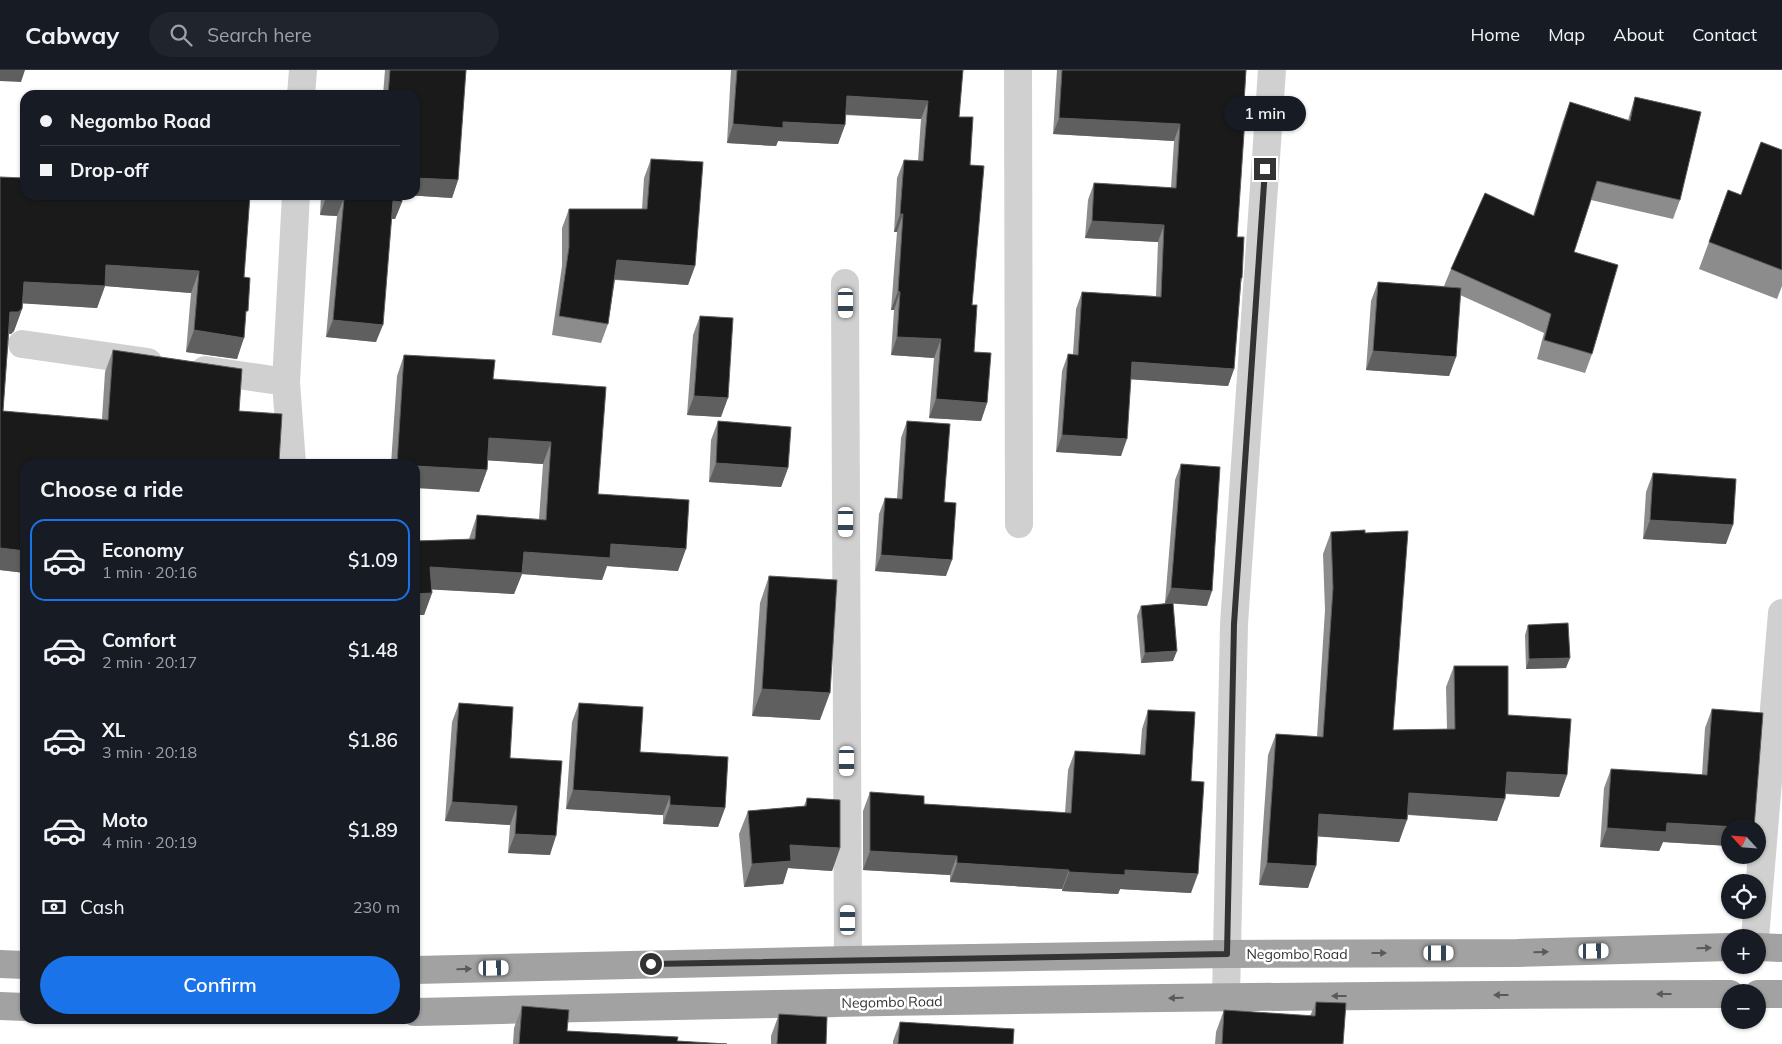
<!DOCTYPE html>
<html lang="en">
<head>
<meta charset="utf-8">
<style>
  body { margin:0; font-family:Mulish,sans-serif; background:#20242c; color:#f1f3f6; height:100vh; display:flex; flex-direction:column; font-size:19px; white-space:nowrap }
  * { box-sizing:border-box; margin:0 }
  p { font-size:16px; color:#9ea1a6 }
  .icon { flex:none; width:28px; height:28px; fill:none; stroke:currentColor; stroke-width:2; stroke-linecap:round; stroke-linejoin:round }
  .map { position:relative; flex:1; overflow:hidden }
  .details { position:absolute; left:20px; top:389px; width:400px; height:565px; display:flex; flex-direction:column; background:#171b24; border-radius:15px; box-shadow:0 1px 4px #0004 }
  .details>* { flex:none }
  .guide { position:absolute; left:20px; top:20px; width:400px; height:110px; border-radius:15px; box-shadow:0 1px 4px #0004; display:grid; align-content:center; height:110px; padding:0 20px; background:#171b24 }
  .needle { width:32px; rotate:296deg }
  .controls { position:absolute; left:1721px; top:749px; display:grid; gap:10px }
  .controls a { display:grid; place-items:center; width:45px; height:45px; border-radius:50%; background:#171b24; box-shadow:0 1px 4px #0004; font-size:25px }
  .end { position:absolute; width:22px; height:22px; margin:-11px; border:6px solid #333; background:#fff; box-shadow:0 0 0 2px #fff }
  .from { border-radius:50% }
  .bubble { position:absolute; height:35px; border-radius:18px; background:#171b24; box-shadow:0 1px 4px #0004; font-size:16px; font-weight:600; line-height:35px; text-align:center }
  .car { position:absolute; width:15px; height:30px; margin:-15px -8px; border-radius:6px; box-shadow:0 0 4px 1px #0007; background:linear-gradient(#fff 24%,#345 0 40%,#fff 0 76%,#345 0 86%,#fff 0) }
  .guide b { display:flex; align-items:center; gap:18px; height:48px; font-size:19px }
  .guide b+b { border-top:1px solid #363941 }
  .guide i { width:12px; height:12px; background:#f1f3f6 }
  ul { padding:0; list-style:none }
  li { display:flex; align-items:center; gap:15px; height:82px; margin:0 10px 8px; padding:0 10px; border:2px solid transparent; border-radius:15px }
  li div { flex:1 }
  li b { display:block; font-size:19px }
  li em { font-style:normal; font-weight:600 }
  li.current { border-color:#1a73e8 }
  li>.icon { width:45px; height:45px; stroke-width:1.5 }
  h2 { padding:0 20px; font-size:22px; line-height:60px }
  .pay { display:flex; align-items:center; gap:12px; height:55px; padding:0 20px; font-size:19px }
  .pay p { margin-inline-start:auto }
  .primary-button { display:flex; gap:10px; margin-top:auto; padding:10px 20px }
  .primary-button a { flex:1; height:58px; border-radius:30px; background:#1a73e8; color:#fff; font-size:20px; font-weight:600; line-height:58px; text-align:center }
  header { display:flex; align-items:center; gap:30px; box-sizing:border-box; height:70px; padding:0 25px; background:#171b24; border-bottom:1px solid #363941 }
  header strong { font-size:24px }
  nav { display:flex; gap:28px; margin-inline-start:auto; font-size:18px }
  .search { width:350px; height:45px; background:#20242c; display:flex; align-items:center; gap:12px; box-sizing:border-box; padding:0 18px; border-radius:28px; color:#9ea1a6; font-size:19px }
  .map>svg:first-child { display:block }
  .lines { fill:none; stroke-linecap:round; stroke-linejoin:round }
  .minor { stroke:#d0d0d0; stroke-width:28 }
  .trunk { stroke:#a2a2a2; stroke-width:28 }
  .wall { fill:#8c8c8c }
  .shaded-wall { fill:#5f5f5f }
  .building { fill:#1a1a1a; stroke:#5f5f5f }
  .oneway { fill:#5a5a5a }
  .route { stroke:#333; stroke-width:6 }
  .labels { text-anchor:middle; stroke-width:5; stroke-linejoin:round; paint-order:stroke }
  .street-label { font-size:14px; fill:#333; stroke:#fff }
</style>
</head>
<body>
<header>
<strong>Cabway</strong>
<div class="search"><svg class="icon" aria-label="search" viewBox="0 0 24 24"><circle cx="10" cy="10" r="6"/><path d="M15 15l6 6"/></svg>Search here</div>
<nav><a>Home</a><a>Map</a><a>About</a><a>Contact</a></nav>
</header>
<div class="map">
<svg width="1782" height="974" viewBox="0 0 1782 974">
  <rect width="100%" height="100%" fill="#fff"/>
  <g class="lines">
    <g class="minor">
      <path d="M1018,0L1019,454"/>
      <path d="M301,25L303,0"/>
      <path d="M845,213L848,890"/>
      <path d="M22,274L148,292"/>
      <path d="M205,300L286,312"/>
      <path d="M292,394L286,312L296,125"/>
      <path d="M1755,868L1782,543"/>
      <path d="M1226,927L1234,554L1272,0"/>
    </g>
    <g class="trunk">
      <path d="M1758,877L1782,878"/>
      <path d="M0,894L25,895"/>
      <path d="M415,900L848,890L1227,884L1517,883L1730,877"/>
      <path d="M1758,924H1782"/>
      <path d="M0,936L25,937"/>
      <path d="M415,942C853,931 1292,925 1730,924"/>
    </g>
  </g>
  <g class="wall">
    <path d="M385,0H466L458,110L452,128L406,125H415V25H383Z"/>
    <path d="M731,0H963L959,47L970,95L972,235L974,282L987,333L981,351L929,348L934,288L891,285L894,240H891L897,162H894L897,108L904,90L918,91L921,49L845,45V55L838,74L778,71L776,76L727,73Z"/>
    <path d="M1057,0H1246L1237,167L1242,208L1241,213L1234,299L1228,316L1131,309L1121,386L1056,382L1062,301L1068,284H1073L1076,239L1082,222L1156,226L1158,172L1085,168L1088,130L1094,113L1171,118L1174,71L1053,64Z"/>
    <path d="M1635,27L1680,130L1673,149L1591,130L1574,182L1592,284L1585,303L1537,289L1544,263L1460,225L1456,287L1449,306L1366,300L1371,231L1378,212L1444,216L1451,199L1533,146L1563,51L1570,32L1628,50Z"/>
    <path d="M1782,80V216L1777,229L1699,199L1728,120L1741,125Z"/>
    <path d="M651,89L695,196L688,215L615,210L608,254L601,273L552,265L562,196V158L569,139H642L644,108Z"/>
    <path d="M0,107L25,125L186,127V125H250L244,207L246,248L237,289L186,282L191,223L105,216L97,238L23,233L22,239L14,261L11,264L9,263L3,341L102,349L105,302L113,280L242,299L25,394V503L0,500Z"/>
    <path d="M321,125H402V132L395,149H391L376,272L326,267L337,146L320,145Z"/>
    <path d="M700,246L721,347L687,345L693,265Z"/>
    <path d="M404,285L493,309L598,424L678,501L607,496L602,510L522,504L514,524L431,519L432,523L424,545L415,471L469,469L477,445L539,449L543,394L488,390L487,400L479,422L415,394H391L397,306Z"/>
    <path d="M718,351L788,398L781,417L709,412L711,370Z"/>
    <path d="M907,351L946,506L875,501L879,444L885,428L897,429L901,368Z"/>
    <path d="M1181,394L1207,536L1173,533V591L1141,593L1137,546L1141,536L1171,533H1165L1175,410Z"/>
    <path d="M1653,403L1726,474L1643,469L1646,422Z"/>
    <path d="M1331,462L1393,660L1447,659L1446,617L1454,596L1508,645L1567,705L1559,727L1505,724L1497,751L1408,745L1399,772L1318,766L1308,818L1259,815L1268,685L1276,664L1317,667L1325,540L1323,484Z"/>
    <path d="M769,506L820,650L752,646L760,533Z"/>
    <path d="M1528,555L1566,598L1526,599L1525,565Z"/>
    <path d="M459,633L510,688L550,785L508,783L510,755L445,751L452,652Z"/>
    <path d="M579,633L640,682L725,738L718,757L663,754V745L566,739L572,652Z"/>
    <path d="M1712,639L1730,758V776L1663,772L1659,781L1600,777L1604,718L1611,699L1702,705L1705,658Z"/>
    <path d="M1148,640L1191,711V823L1120,819L1118,824L1062,821V819L950,812V805L863,800V741L870,722L924,734L1065,743L1068,700L1075,681L1140,685L1142,659Z"/>
    <path d="M807,728L840,778L832,801L788,798L783,814L744,817L739,764L748,741L804,736Z"/>
    <path d="M1316,932L1343,974H1215L1216,962L1224,940L1310,946Z"/>
    <path d="M522,936L567,961L677,971L727,974H513L514,958Z"/>
    <path d="M779,944L826,974H771V966Z"/>
    <path d="M900,952L1013,974H893V971Z"/>
  </g>
  <g class="shaded-wall">
    <path d="M0,0H25L21,12L0,11Z"/>
    <path d="M847,26L928,31L921,49L840,44Z"/>
    <path d="M1059,48L1180,54L1174,71L1053,64Z"/>
    <path d="M783,52L845,55L838,74L778,71L776,76L727,73L733,54Z"/>
    <path d="M415,108L458,110L452,128L406,125H415Z"/>
    <path d="M326,127L344,128L337,146L320,145Z"/>
    <path d="M393,131L402,132L395,149H386Z"/>
    <path d="M900,144H903L897,162H894Z"/>
    <path d="M1092,151L1164,155L1158,172L1085,168Z"/>
    <path d="M617,190L695,196L688,215L611,209Z"/>
    <path d="M106,195L199,201L191,223L105,216L97,238L16,233L24,212Z"/>
    <path d="M898,221L900,222L894,240H891Z"/>
    <path d="M22,239L14,261L11,264L2,263L10,242Z"/>
    <path d="M333,250L383,255L376,272L326,267Z"/>
    <path d="M194,260L244,268L237,289L186,282Z"/>
    <path d="M897,267L941,269L934,288L891,285Z"/>
    <path d="M1373,281L1456,287L1449,306L1366,300Z"/>
    <path d="M1132,292L1234,299L1228,316L1126,309Z"/>
    <path d="M694,326L728,328L721,347L687,345Z"/>
    <path d="M936,329L987,333L981,351L929,348Z"/>
    <path d="M1062,365L1127,369L1121,386L1056,382Z"/>
    <path d="M489,368L551,372L543,394L481,390Z"/>
    <path d="M716,393L788,398L781,417L709,412Z"/>
    <path d="M415,396L487,400L479,422L415,418Z"/>
    <path d="M1650,450L1733,455L1726,474L1643,469Z"/>
    <path d="M611,474L686,479L678,501L607,496L602,510L522,504L514,524L422,519L430,497L524,482Z"/>
    <path d="M0,478L25,481V503L0,500Z"/>
    <path d="M881,485L952,490L946,506L875,501Z"/>
    <path d="M1171,518L1212,521L1207,536L1165,533Z"/>
    <path d="M432,523L424,545H415V524Z"/>
    <path d="M1177,581L1173,591L1141,593L1145,583Z"/>
    <path d="M1570,588L1566,598L1526,599L1529,589Z"/>
    <path d="M762,619L830,623L820,650L752,646Z"/>
    <path d="M1507,702L1567,705L1559,727L1499,723Z"/>
    <path d="M573,720L670,726L663,745L566,739Z"/>
    <path d="M1409,723L1505,729L1497,751L1401,744Z"/>
    <path d="M452,732L517,736L510,755L445,751Z"/>
    <path d="M670,735L725,738L718,757L663,754Z"/>
    <path d="M1319,744L1407,750L1399,772L1311,766Z"/>
    <path d="M1667,753L1744,758H1730V776L1663,772L1659,781L1600,777L1607,758Z"/>
    <path d="M515,764L556,766L550,785L508,783Z"/>
    <path d="M790,775L840,778L832,801L788,798L783,814L744,817L752,794Z"/>
    <path d="M870,781L957,786L950,805L863,800Z"/>
    <path d="M957,793L1069,800L1062,819L950,812Z"/>
    <path d="M1267,793L1316,796L1308,818L1259,815Z"/>
    <path d="M1125,800L1198,804L1191,823L1120,819L1118,824L1062,821L1069,802Z"/>
  </g>
  <g class="building">
    <path d="M390,0H466L458,110L415,108V25H388Z"/>
    <path d="M737,0H963L959,47H973L970,95L984,96L972,235H977L974,282L991,283L987,333L936,329L941,269L897,267L900,222L898,221L903,144H900L904,90L923,91L928,31L847,26L845,55L783,52V58L733,54Z"/>
    <path d="M1062,0H1246L1243,48H1245L1237,167H1244L1242,208H1241L1234,299L1132,292L1127,369L1062,365L1068,284L1078,285L1082,222L1161,227L1164,155L1092,151L1094,113L1176,118L1180,54L1059,48Z"/>
    <path d="M1635,27L1701,42L1680,130L1597,111L1574,182L1618,195L1592,284L1544,270L1551,244L1451,199L1485,123L1534,146L1570,32L1630,51Z"/>
    <path d="M1761,72L1782,80V200L1709,172L1728,120L1741,125Z"/>
    <path d="M651,89L703,92L695,196L617,190L608,254L559,246L569,177V139H647Z"/>
    <path d="M0,107L25,108V125H145L193,128V125H250L244,207L250,208L248,241H246L244,268L194,260L199,201L106,195L105,216L24,212L22,239L18,242H10L3,341L108,350L113,280L242,299L239,341L282,344L279,392H284V394H25V481L0,478Z"/>
    <path d="M326,125H402V132L393,131L383,255L333,250L344,128L326,127Z"/>
    <path d="M1378,212L1461,218L1456,287L1373,281Z"/>
    <path d="M700,246L733,248L728,328L694,326Z"/>
    <path d="M404,285L495,290L493,309L606,317L598,424L689,430L686,479L611,474L610,488L524,482L522,503L430,497L432,523L415,524V471L475,469L477,445L546,450L551,372L489,368L487,400L415,396V394H397Z"/>
    <path d="M718,351L791,357L788,398L716,393Z"/>
    <path d="M907,351L950,354L944,432L956,433L952,490L881,485L885,428L902,429Z"/>
    <path d="M1181,394L1220,397L1212,521L1171,518Z"/>
    <path d="M1653,403L1736,409L1733,455L1650,450Z"/>
    <path d="M1365,460V463L1408,461L1393,660L1455,659L1454,596H1508V645L1571,649L1567,705L1507,702L1505,729L1409,723L1407,750L1319,744L1316,796L1267,793L1276,664L1323,667L1333,518L1331,462Z"/>
    <path d="M769,506L837,510L830,623L762,619Z"/>
    <path d="M1173,533L1177,581L1145,583L1141,536Z"/>
    <path d="M1568,553L1570,588L1529,589L1528,555Z"/>
    <path d="M459,633L513,637L510,688L562,691L556,766L515,764L517,736L452,732Z"/>
    <path d="M579,633L643,637L640,682L728,687L725,738L670,735V726L573,720Z"/>
    <path d="M1712,639L1763,643L1754,758L1667,753L1666,762L1607,758L1611,699L1707,705Z"/>
    <path d="M1148,640L1195,642L1191,711L1204,712L1198,804L1125,800V805L1069,802V800L957,793V786L870,781V722L924,726V734L1071,743L1075,681L1145,685Z"/>
    <path d="M807,728L840,730V778L790,775L791,791L752,794L748,741L806,736Z"/>
    <path d="M1316,932L1346,933L1343,974H1222L1224,940L1315,946Z"/>
    <path d="M522,936L569,940L567,961L678,967L677,971L727,974H519Z"/>
    <path d="M779,944L827,947L826,974H777Z"/>
    <path d="M900,952L1014,959L1013,974H898Z"/>
  </g>
  <defs><path id="oneway-solid" d="M-6-.8H1V-3.2L6.5 0L1 3.2V.8H-6Z" transform="scale(1.25)"/></defs>
  <g class="oneway">
    <use href="#oneway-solid" transform="translate(1704 878) rotate(-2)"/>
    <use href="#oneway-solid" transform="translate(1541 882) rotate(-2)"/>
    <use href="#oneway-solid" transform="translate(1379 883)"/>
    <use href="#oneway-solid" transform="translate(464 899) rotate(-1)"/>
    <use href="#oneway-solid" transform="translate(1664 924) rotate(180)"/>
    <use href="#oneway-solid" transform="translate(1501 925) rotate(180)"/>
    <use href="#oneway-solid" transform="translate(1339 926) rotate(180)"/>
    <use href="#oneway-solid" transform="translate(1176 928) rotate(179)"/>
  </g>
  <g class="lines">
    <path class="route" d="M651,894L1227,884L1234,554L1265,99"/>
  </g>
  <g class="labels">
    <g class="street-label">
      <text x="1297" y="889">Negombo Road</text>
      <text transform="translate(892 932) rotate(-1)" y="5">Negombo Road</text>
    </g>
  </g>
</svg>
<div class="controls">
<a><svg class="needle" viewBox="-14 -14 28 28"><path d="M0-13l5 13h-10z" fill="#e53935"/><path d="M0 13l5-13h-10z" fill="#9ea1a6"/></svg></a>
<a><svg class="icon" aria-label="locate" viewBox="0 0 24 24"><circle cx="12" cy="12" r="6"/><path d="M12 2v4M12 18v4M2 12h4M18 12h4"/></svg></a>
<a>+</a>
<a>−</a>
</div>
<i class="end from" style="left:651px;top:894px"></i>
<i class="end" style="left:1265px;top:99px"></i>
<div class="bubble" style="left:1224px;top:26px;width:82px">1 min</div>
<i class="car" style="left:846px;top:233px;rotate:180deg"></i>
<i class="car" style="left:846px;top:452px;rotate:180deg"></i>
<i class="car" style="left:847px;top:691px;rotate:180deg"></i>
<i class="car" style="left:848px;top:850px;rotate:0deg"></i>
<i class="car" style="left:1594px;top:881px;rotate:89deg"></i>
<i class="car" style="left:1439px;top:883px;rotate:90deg"></i>
<i class="car" style="left:494px;top:898px;rotate:89deg"></i>
<div class="guide">
<b><i class="from"></i>Negombo Road</b>
<b><i></i>Drop-off</b>
</div>
<section class="details">
<h2>Choose a ride</h2>
<ul>
<li class="current"><svg class="icon" aria-label="car" viewBox="0 0 24 24"><path d="M5 17H2v-5l4-1 3-4h7l3 4 3 1v5h-3M9 17h6M6 11h13"/><circle cx="7" cy="17" r="2"/><circle cx="17" cy="17" r="2"/></svg><div><b>Economy</b><p>1 min · 20:16</p></div><em>$1.09</em></li>
<li><svg class="icon" aria-label="car" viewBox="0 0 24 24"><path d="M5 17H2v-5l4-1 3-4h7l3 4 3 1v5h-3M9 17h6M6 11h13"/><circle cx="7" cy="17" r="2"/><circle cx="17" cy="17" r="2"/></svg><div><b>Comfort</b><p>2 min · 20:17</p></div><em>$1.48</em></li>
<li><svg class="icon" aria-label="car" viewBox="0 0 24 24"><path d="M5 17H2v-5l4-1 3-4h7l3 4 3 1v5h-3M9 17h6M6 11h13"/><circle cx="7" cy="17" r="2"/><circle cx="17" cy="17" r="2"/></svg><div><b>XL</b><p>3 min · 20:18</p></div><em>$1.86</em></li>
<li><svg class="icon" aria-label="car" viewBox="0 0 24 24"><path d="M5 17H2v-5l4-1 3-4h7l3 4 3 1v5h-3M9 17h6M6 11h13"/><circle cx="7" cy="17" r="2"/><circle cx="17" cy="17" r="2"/></svg><div><b>Moto</b><p>4 min · 20:19</p></div><em>$1.89</em></li>
</ul>
<div class="pay"><svg class="icon" aria-label="cash" viewBox="0 0 24 24"><path d="M3 7h18v10H3z"/><circle cx="12" cy="12" r="2"/></svg>Cash<p>230 m</p></div>
<div class="primary-button"><a>Confirm</a></div>
</section>
</div>
</body>
</html>
